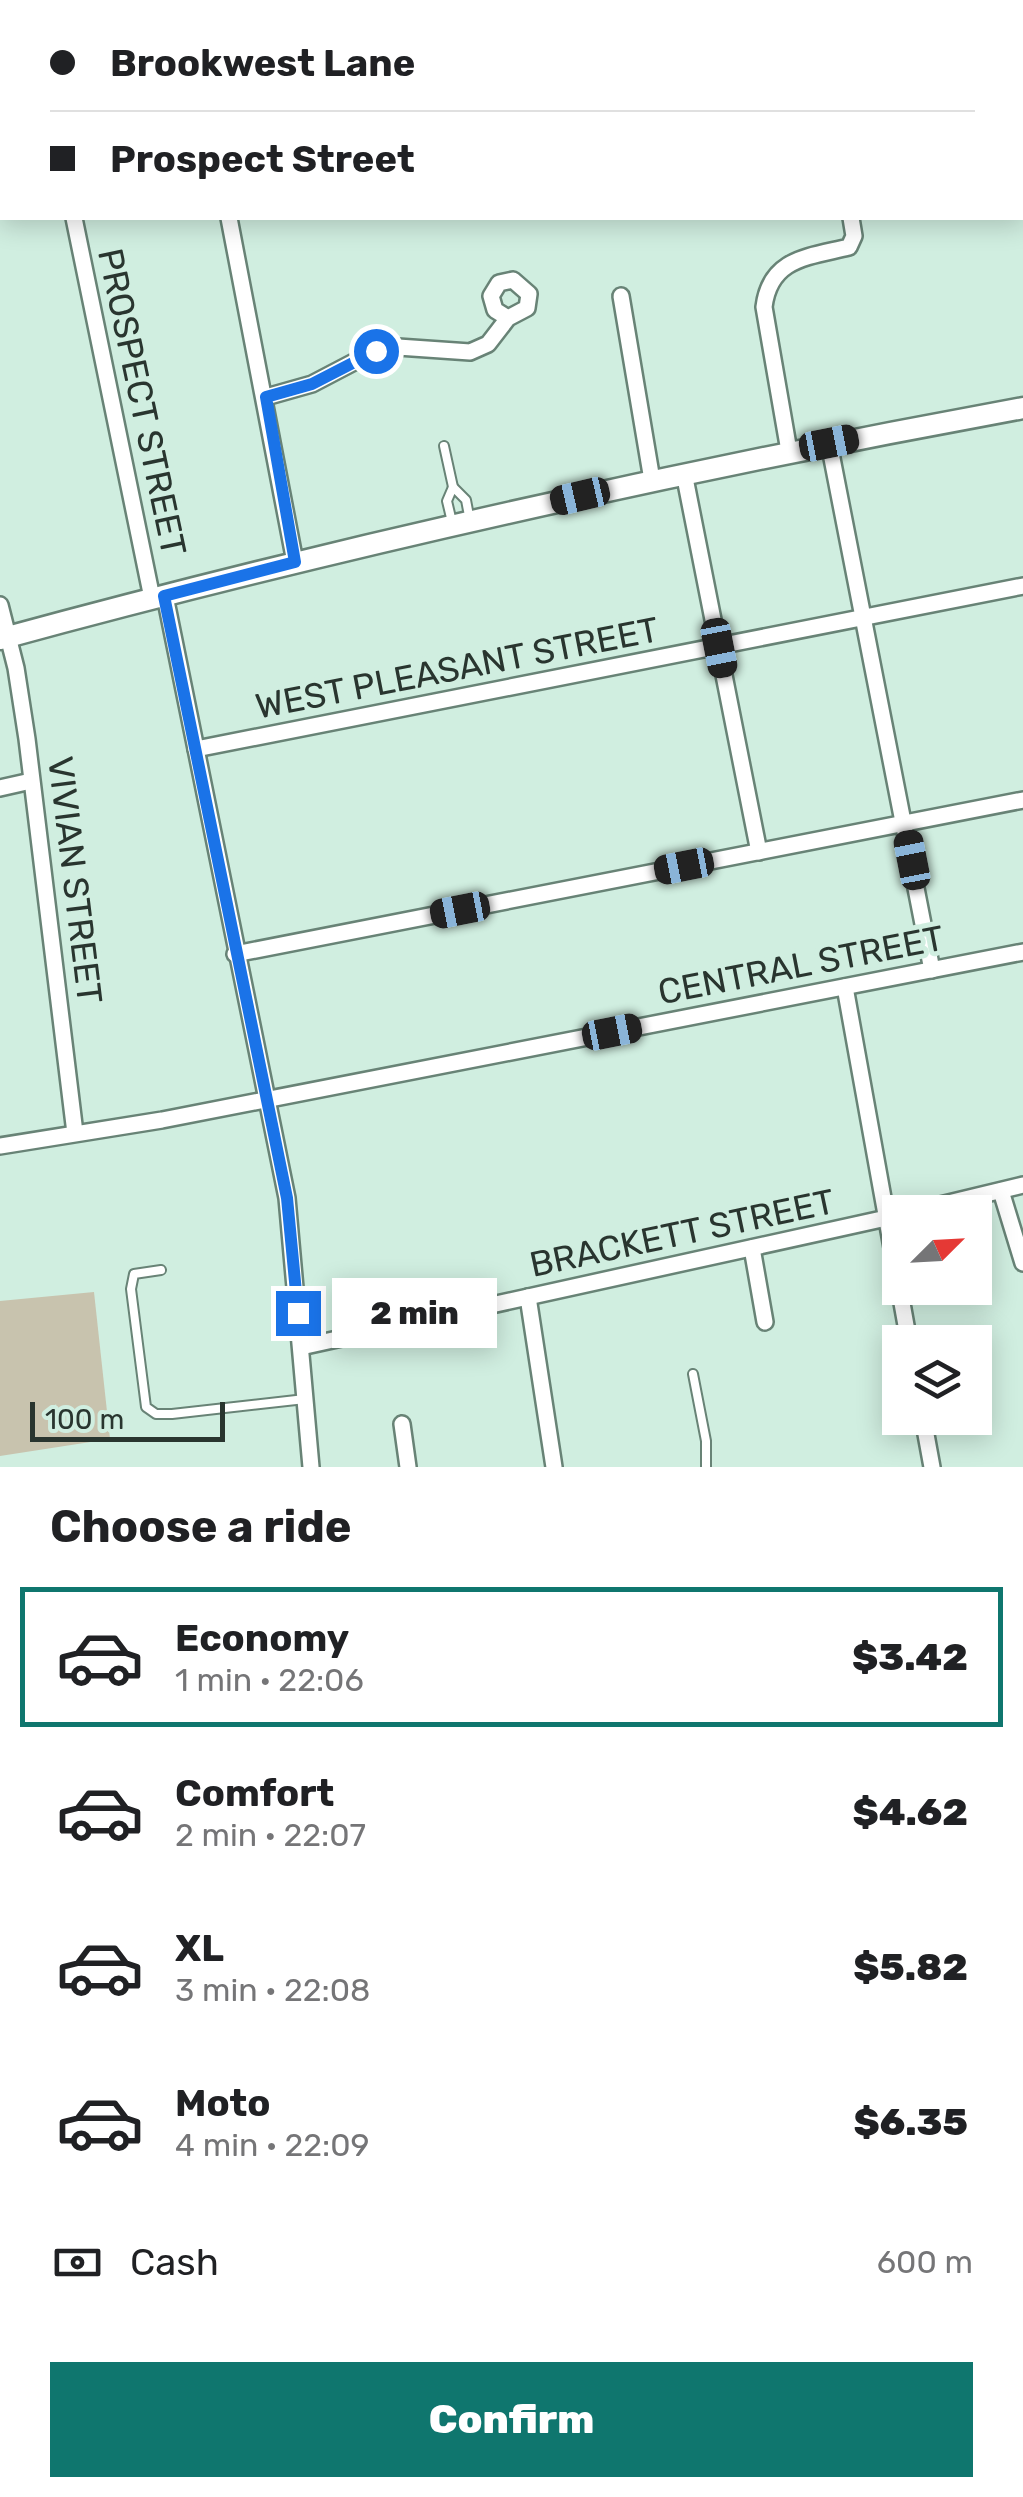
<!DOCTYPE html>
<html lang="en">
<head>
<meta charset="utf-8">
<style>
  body { margin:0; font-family:Rubik,sans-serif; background:#f2f2f2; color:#202124; height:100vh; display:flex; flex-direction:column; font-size:38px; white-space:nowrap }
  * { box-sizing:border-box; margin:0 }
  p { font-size:32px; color:#757577 }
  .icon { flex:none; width:55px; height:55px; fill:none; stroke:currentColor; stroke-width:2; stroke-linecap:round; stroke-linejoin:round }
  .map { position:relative; height:1467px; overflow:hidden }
  .side { display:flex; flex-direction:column; background:#fff; flex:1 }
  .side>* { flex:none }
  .banner { position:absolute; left:0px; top:0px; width:1025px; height:220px; box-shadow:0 5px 25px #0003; display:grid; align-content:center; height:220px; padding:0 50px; background:#fff }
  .needle { width:65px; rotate:66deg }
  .tools { position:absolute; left:882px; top:1195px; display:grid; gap:20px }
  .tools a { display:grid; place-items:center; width:110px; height:110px; border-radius:0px; background:#fff; box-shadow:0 5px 25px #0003; font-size:50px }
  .scale { position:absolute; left:30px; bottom:25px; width:195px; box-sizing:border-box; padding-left:10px; border:5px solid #29352f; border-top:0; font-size:28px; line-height:35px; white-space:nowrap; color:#29352f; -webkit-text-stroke:8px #d0eee0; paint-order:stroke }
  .end { position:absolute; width:45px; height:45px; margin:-22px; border:12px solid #1a73e8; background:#fff; box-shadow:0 0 0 5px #fff }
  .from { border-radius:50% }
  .bubble { position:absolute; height:70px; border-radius:0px; background:#fff; box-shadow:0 5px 25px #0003; font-size:32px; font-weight:800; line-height:70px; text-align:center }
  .car { position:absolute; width:30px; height:60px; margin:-30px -15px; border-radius:12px; box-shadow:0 0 8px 2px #0007; background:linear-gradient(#222 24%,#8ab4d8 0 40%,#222 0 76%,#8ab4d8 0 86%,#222 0) }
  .banner b { display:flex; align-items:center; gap:35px; height:95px; font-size:38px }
  .banner b+b { border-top:2px solid #e0e0e0 }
  .banner i { width:25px; height:25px; background:#202124 }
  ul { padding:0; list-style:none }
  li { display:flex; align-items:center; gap:30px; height:140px; margin:0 20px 15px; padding:0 30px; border:5px solid transparent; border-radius:0px }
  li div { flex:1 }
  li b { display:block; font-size:38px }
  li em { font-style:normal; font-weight:800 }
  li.current { border-color:#0f766e }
  li>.icon { width:90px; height:90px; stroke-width:1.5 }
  h2 { padding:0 50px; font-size:45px; line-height:120px }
  .pay { display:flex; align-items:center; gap:25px; height:110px; padding:0 50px; font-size:38px }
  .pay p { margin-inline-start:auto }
  .primary-button { display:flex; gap:20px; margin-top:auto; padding:20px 50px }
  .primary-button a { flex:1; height:115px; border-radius:0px; background:#0f766e; color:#fff; font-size:40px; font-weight:800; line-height:115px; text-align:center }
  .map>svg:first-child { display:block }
  .green { fill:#c8c3ae }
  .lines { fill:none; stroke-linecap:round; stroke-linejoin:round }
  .service-casing { stroke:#688376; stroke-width:12 }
  .minor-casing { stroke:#688376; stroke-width:20 }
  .secondary-casing { stroke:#688376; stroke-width:25 }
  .service { stroke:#fff; stroke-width:8 }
  .minor { stroke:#fff; stroke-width:15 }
  .secondary { stroke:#fff; stroke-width:20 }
  .route { stroke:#1a73e8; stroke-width:12 }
  .labels { text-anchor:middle; stroke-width:10; stroke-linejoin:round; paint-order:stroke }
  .street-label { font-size:35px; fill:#29352f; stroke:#d0eee0 }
</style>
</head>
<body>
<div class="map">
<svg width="1023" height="1467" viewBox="0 0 1023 1467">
  <rect width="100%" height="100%" fill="#d0eee0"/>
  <path class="green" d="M94,1292L110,1439L0,1456V1301Z"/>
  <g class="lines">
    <defs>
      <g id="service">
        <path d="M221,0V2"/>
        <path d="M444,446L453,487"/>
        <path d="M452,522L447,501L453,487L466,500L470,521"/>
        <path d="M161,1270L134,1274L131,1289L146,1407L156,1414H172L305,1399"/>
        <path d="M693,1374L706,1441V1467"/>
      </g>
      <g id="minor">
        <path d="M182,0V2"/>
        <path d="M441,2L445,0"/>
        <path d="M0,4L2,6"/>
        <path d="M74,218L152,598"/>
        <path d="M229,218L295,562"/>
        <path d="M621,296L652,480"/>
        <path d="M266,397L312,384L375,351L398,347L470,352L488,344L508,318L527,308L529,294L513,280L499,283L491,296L495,310L508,318"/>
        <path d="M829,443L932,970"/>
        <path d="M789,451L764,307C770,258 808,257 849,247L854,236L851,218"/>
        <path d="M684,473L759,852"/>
        <path d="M165,596L287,1198L311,1467"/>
        <path d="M0,605L16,668L27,739L75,1133"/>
        <path d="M196,749L1023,586"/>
        <path d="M0,788L31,781"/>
        <path d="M235,954L1023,800"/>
        <path d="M845,987L909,1342"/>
        <path d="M0,1146L162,1120L1023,952"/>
        <path d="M1001,1191L1023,1263"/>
        <path d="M911,1212L1023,1185"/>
        <path d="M752,1248L765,1322"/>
        <path d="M528,1297L554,1467"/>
        <path d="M301,1347L900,1215"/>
        <path d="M923,1418L932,1467"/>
        <path d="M402,1424L408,1467"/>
      </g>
      <path id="secondary" d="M0,639C338,547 679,471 1023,408"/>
    </defs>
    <use href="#service" class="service-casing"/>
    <use href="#minor" class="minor-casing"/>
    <use href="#secondary" class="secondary-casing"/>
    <use href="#service" class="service"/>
    <use href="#minor" class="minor"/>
    <use href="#secondary" class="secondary"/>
  </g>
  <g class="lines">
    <path class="route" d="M298,1313L287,1198L164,596L295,562L266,397L312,384L376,351"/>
  </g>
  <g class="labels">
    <g class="street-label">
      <text transform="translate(142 402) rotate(78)" y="12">PROSPECT STREET</text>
      <text transform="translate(457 668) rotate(-11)" y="12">WEST PLEASANT STREET</text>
      <text transform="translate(75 880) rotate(83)" y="12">VIVIAN STREET</text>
      <text transform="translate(801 965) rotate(-11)" y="12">CENTRAL STREET</text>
      <text transform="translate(682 1233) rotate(-12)" y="12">BRACKETT STREET</text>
    </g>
  </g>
</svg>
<div class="tools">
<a><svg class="needle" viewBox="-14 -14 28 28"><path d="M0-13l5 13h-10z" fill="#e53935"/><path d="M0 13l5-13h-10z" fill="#757577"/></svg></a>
<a><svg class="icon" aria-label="layers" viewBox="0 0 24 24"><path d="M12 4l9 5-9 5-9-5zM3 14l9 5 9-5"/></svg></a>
</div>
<div class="scale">100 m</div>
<i class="end from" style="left:376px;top:351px"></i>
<i class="end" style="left:298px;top:1313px"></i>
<div class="bubble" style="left:332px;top:1278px;width:165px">2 min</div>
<i class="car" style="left:829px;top:443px;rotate:79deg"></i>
<i class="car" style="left:580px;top:496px;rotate:257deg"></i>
<i class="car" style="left:719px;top:648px;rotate:169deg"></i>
<i class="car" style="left:912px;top:860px;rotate:349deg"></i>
<i class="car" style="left:684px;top:866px;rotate:259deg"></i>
<i class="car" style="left:460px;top:910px;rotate:259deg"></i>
<i class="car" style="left:612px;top:1032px;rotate:79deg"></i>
<div class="banner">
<b><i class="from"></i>Brookwest Lane</b>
<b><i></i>Prospect Street</b>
</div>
</div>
<section class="side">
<h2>Choose a ride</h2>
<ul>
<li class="current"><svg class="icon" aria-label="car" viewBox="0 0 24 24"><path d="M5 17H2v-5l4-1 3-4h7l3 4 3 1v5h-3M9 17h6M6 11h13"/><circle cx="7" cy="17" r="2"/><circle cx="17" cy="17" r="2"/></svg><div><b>Economy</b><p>1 min · 22:06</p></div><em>$3.42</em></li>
<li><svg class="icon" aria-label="car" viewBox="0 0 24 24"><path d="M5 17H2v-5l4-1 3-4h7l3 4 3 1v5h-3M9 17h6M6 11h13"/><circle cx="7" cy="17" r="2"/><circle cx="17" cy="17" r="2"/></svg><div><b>Comfort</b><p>2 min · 22:07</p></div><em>$4.62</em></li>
<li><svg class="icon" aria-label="car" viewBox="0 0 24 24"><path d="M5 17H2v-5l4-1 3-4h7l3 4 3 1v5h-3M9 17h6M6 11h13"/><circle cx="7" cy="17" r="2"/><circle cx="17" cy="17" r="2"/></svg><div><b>XL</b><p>3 min · 22:08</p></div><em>$5.82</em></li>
<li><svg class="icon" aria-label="car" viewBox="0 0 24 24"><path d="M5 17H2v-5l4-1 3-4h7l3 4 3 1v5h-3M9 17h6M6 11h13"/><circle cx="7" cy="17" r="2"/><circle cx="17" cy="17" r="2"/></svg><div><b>Moto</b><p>4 min · 22:09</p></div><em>$6.35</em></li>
</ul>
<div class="pay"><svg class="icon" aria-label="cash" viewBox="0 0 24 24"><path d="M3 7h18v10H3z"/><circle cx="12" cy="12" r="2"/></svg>Cash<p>600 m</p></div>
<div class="primary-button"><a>Confirm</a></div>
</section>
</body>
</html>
